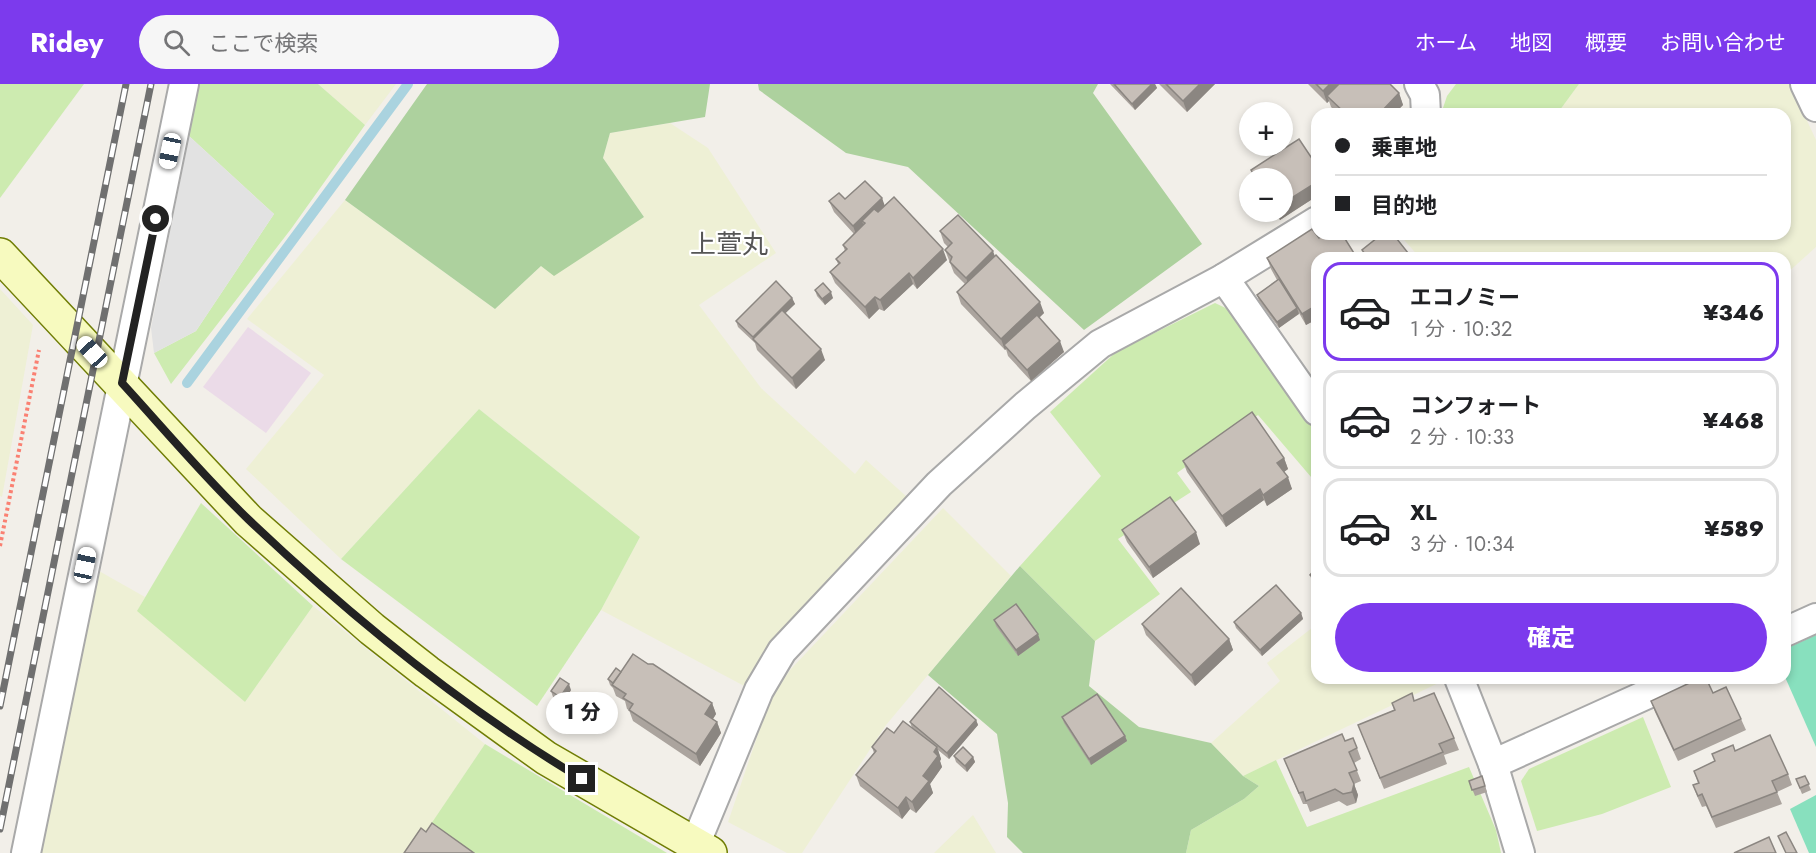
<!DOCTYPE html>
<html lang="ja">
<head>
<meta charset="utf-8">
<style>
  body { margin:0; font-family:Jost,"Noto Sans JP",sans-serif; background:#f6f6f6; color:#202124; height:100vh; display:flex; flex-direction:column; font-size:22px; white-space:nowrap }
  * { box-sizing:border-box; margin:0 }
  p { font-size:20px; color:#757577 }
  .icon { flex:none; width:33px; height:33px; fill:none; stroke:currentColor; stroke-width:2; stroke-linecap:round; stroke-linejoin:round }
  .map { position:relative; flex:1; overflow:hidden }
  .side { position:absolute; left:1311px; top:168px; width:480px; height:432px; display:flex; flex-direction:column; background:#fff; border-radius:18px; box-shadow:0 3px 9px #0003 }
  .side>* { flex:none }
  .guide { position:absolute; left:1311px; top:24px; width:480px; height:132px; border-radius:18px; box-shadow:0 3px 9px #0003; display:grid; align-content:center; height:132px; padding:0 24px; background:#fff }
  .fabs { position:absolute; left:1239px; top:18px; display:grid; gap:12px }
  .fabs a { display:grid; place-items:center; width:54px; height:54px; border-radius:50%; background:#fff; box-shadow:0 3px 9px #0003; font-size:30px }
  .end { position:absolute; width:27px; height:27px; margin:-14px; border:8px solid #222; background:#fff; box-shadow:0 0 0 3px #fff }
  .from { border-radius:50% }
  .bubble { position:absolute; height:42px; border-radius:21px; background:#fff; box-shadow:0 3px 9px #0003; font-size:20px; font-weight:800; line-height:42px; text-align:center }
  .car { position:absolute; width:18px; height:36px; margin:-18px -9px; border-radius:8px; box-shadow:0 0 4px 2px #0007; background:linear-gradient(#fff 24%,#345 0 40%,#fff 0 76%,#345 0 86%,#fff 0) }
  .guide b { display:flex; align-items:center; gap:21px; height:57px; font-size:22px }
  .guide b+b { border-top:2px solid #e0e0e0 }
  .guide i { width:15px; height:15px; background:#202124 }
  ul { padding:10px 0 0; list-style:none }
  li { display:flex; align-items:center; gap:18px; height:99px; margin:0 12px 9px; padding:0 12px; border:3px solid #e0e0e0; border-radius:18px }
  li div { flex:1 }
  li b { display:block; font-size:22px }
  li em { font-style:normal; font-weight:800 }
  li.current { border-color:#7c3aed }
  li>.icon { width:54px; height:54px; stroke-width:1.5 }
  .button { display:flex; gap:12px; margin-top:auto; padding:12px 24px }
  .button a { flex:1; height:69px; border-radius:36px; background:#7c3aed; color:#fff; font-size:24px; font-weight:800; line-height:69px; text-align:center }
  header { display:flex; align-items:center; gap:36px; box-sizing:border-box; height:84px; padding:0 30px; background:#7c3aed; color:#fff }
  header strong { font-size:28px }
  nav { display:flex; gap:33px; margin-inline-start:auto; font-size:21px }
  .search { width:420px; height:54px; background:#f6f6f6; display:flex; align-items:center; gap:15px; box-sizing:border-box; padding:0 21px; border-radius:33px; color:#757577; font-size:22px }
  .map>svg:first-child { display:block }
  .industrial { fill:#ebdbe8 }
  .farmland { fill:#eef0d5 }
  .grass { fill:#cdebb0 }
  .forest { fill:#add19e }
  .pitch { fill:#88e0be }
  .parking { fill:#e2e2e2 }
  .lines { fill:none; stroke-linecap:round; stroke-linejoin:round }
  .stream { stroke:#aad3df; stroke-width:10 }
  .street-casing { stroke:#a9a9a9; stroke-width:32 }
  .secondary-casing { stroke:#707d05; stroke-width:36 }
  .path { stroke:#fa8072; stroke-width:4; stroke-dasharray:3 3; stroke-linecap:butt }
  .street { stroke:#fff; stroke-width:28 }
  .secondary { stroke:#f7fabf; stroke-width:33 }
  .rail-casing { stroke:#707070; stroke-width:7 }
  .rail { stroke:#fff; stroke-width:4.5; stroke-dasharray:14; stroke-linecap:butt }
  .wall { fill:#aba49e }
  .shaded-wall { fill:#8b8681 }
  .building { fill:#c7bfb8; stroke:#8b8681; stroke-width:1.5 }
  .route { stroke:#222; stroke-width:8 }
  .labels { text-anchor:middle; stroke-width:4.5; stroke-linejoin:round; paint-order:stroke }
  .quarter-label { font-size:26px; fill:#555; stroke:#fff }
</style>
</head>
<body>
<header>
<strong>Ridey</strong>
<div class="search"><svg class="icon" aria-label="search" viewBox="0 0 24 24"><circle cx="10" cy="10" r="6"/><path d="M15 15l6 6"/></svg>ここで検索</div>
<nav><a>ホーム</a><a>地図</a><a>概要</a><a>お問い合わせ</a></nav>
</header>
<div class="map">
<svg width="1816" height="769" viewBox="0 0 1816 769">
  <rect width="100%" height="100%" fill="#f2efe9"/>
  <path class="industrial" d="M248,243L311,289L266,349L203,303Z"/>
  <g class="farmland">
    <path d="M318,0H396L365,41Z"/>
    <path d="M1579,0H1790L1816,56V163L1785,191V174H1420L1399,150H1785V30H1557Z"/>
    <path d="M670,39L708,64L776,169L699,221L761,304L855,390L866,376L907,413L778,550L748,604L601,526L640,453L479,325L341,475L246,385L324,291L247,235L345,116L495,225L541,182L644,133L603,74L610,49Z"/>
    <path d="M0,205L33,241L2,413L0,412Z"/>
    <path d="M943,424L1011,492L886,641L802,769H787L728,738L769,618L790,586Z"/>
    <path d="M99,487L145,513L138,526L245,618L313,522L485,660L412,769H41Z"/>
    <path d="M1317,540V594L1447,595L1243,692L1211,659L1280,597L1267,579Z"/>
    <path d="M973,731L996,769H934Z"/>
  </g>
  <g class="grass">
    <path d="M0,0H84L0,114Z"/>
    <path d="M199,0H318L365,41L291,145L171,300L154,269L196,247L274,130L189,52Z"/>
    <path d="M1456,0H1579L1557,30H1441L1447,12Z"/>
    <path d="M1215,219L1232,227L1317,349V400L1258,331L1177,389L1191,408L1118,455L1160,510L1095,557L1020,482L1101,392L1050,328L1116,268Z"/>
    <path d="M479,325L640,453L601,526L537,622L341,475Z"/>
    <path d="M201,419L313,522L245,618L137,527Z"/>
    <path d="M1643,633L1671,703L1602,730L1537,747L1521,697L1529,685Z"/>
    <path d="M485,660L667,769H474L431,740Z"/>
    <path d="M1276,676L1307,743L1469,683L1496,746L1501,769H1186L1191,746L1244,715L1259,702L1243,692Z"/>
  </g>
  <g class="forest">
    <path d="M427,0H710L705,33L610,49L603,74L644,133L554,192L541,182L495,225L345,116Z"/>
    <path d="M758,0H1098L1093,9L1202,160L1084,246L908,83L846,69L759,6Z"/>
    <path d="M1020,482L1095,557L1089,602L1139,643L1211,659L1243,692L1259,702L1244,715L1191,746L1186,769H1023L1007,753L1008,719L997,650L928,591Z"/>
  </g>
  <g class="pitch">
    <path d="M1816,551V663L1785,593V565Z"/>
    <path d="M1816,711V769H1809L1790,725Z"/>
  </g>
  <path class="parking" d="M189,52L274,130L196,247L154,269L151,244Z"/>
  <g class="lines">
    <path class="stream" d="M187,299L408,0"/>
    <defs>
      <g id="street">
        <path d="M1419,0L1425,11L1426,30"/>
        <path d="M1805,0L1816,23"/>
        <path d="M1224,194L1317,137"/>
        <path d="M1785,548L1816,534"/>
        <path d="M1459,594L1493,680L1520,769"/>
        <path d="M1493,680L1683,594"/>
        <path d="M695,761L759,606L782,567L939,400L1025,322L1100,260L1224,194L1317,327"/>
        <path d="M26,769L184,0"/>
      </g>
      <path id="secondary" d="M0,171L248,436L372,545L427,588L546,674L710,769"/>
    </defs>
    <use href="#street" class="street-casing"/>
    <use href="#secondary" class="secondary-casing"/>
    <path class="path" d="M0,462L39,266"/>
    <use href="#street" class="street"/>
    <use href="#secondary" class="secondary"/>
    <defs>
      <g id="rail">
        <path d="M0,622L126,0"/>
        <path d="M0,745L151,0"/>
      </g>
    </defs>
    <use href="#rail" class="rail-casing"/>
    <use href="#rail" class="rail"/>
  </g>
  <g class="wall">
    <path d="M1110,0H1155L1157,4L1135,26Z"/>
    <path d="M1159,0H1215L1187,28Z"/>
    <path d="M1308,0H1390L1399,9L1403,21L1394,30H1338L1331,23L1329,17L1327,19Z"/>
    <path d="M1317,82V112L1280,136L1274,128H1282V94H1254L1251,86Z"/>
    <path d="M882,114L884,122L947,176L917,205L913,200L884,227L879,225L869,235L835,199L830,188L838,180L836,175L845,167L843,161L854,150L834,128L829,117L845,115Z"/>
    <path d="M940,147L995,172L1044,229L1039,234L1064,268L1031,297L1008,272L1006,265L1005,266L961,220L957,208L965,200L954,189L945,166L948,163L944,159Z"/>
    <path d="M1267,174H1317V235L1306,241L1299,229L1279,244L1259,217L1257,211L1277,196L1271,185Z"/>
    <path d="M815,206L833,214L825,221L817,212Z"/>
    <path d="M792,214L795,220L785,229L825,276L796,305L757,266L755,259L738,243L736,237Z"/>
    <path d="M1284,374L1288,385L1284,388L1292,405L1267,422L1264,416L1226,443L1187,388L1183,377Z"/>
    <path d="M1122,446L1200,460L1153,494L1127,458Z"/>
    <path d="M1317,483V501L1312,497L1310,491Z"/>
    <path d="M1301,529L1303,535L1262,572L1236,544L1234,538Z"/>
    <path d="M994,536L1040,556L1018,572L996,542Z"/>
    <path d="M1142,540L1229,555L1233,566L1195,602L1146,551Z"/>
    <path d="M648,580L712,619L716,630L713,635L717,638L721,649L700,682L633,637L629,626L627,625L625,617L616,612L613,604L610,601L608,595L621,588Z"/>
    <path d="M571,606L563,619L553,613L551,607Z"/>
    <path d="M1713,609L1741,635L1746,646L1678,677L1655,628L1651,617Z"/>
    <path d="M1414,617L1454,654L1459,666L1444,671L1447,680L1384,705L1358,641L1394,626L1392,619Z"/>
    <path d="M1062,633L1125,652L1127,657L1091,681L1064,639Z"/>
    <path d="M976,636L978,641L949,675L938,666L941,675L940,677L942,683L930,700L933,709L916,729L910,725L902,735L860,702L856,691L874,669L872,663L894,649L912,644L910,638Z"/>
    <path d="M1345,657L1357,664L1361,675L1354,679L1361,697L1354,700L1358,711L1356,719L1347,722L1339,717L1310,728L1307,720H1303L1284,675Z"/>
    <path d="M1735,667L1788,690L1792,701L1777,708L1782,720L1716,744L1706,722L1702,723L1697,712L1693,701L1698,699L1694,687L1715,677L1712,670Z"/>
    <path d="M954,672L973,673L975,678L967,688L956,678Z"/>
    <path d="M1482,692L1487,708L1475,712L1469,697Z"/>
    <path d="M1805,692L1811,706L1802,710L1796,695Z"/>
  </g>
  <g class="shaded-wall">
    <path d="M1152,0H1155L1157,4L1135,26L1132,20Z"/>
    <path d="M1200,0H1215L1187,28L1183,17Z"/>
    <path d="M1330,0H1345L1327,12L1329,17L1327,19L1323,7Z"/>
    <path d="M1399,9L1403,21L1394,30H1379Z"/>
    <path d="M1317,98V112L1280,136L1277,128H1282V120Z"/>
    <path d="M882,114L886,125L865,139L862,137L865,145L857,153L853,142Z"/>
    <path d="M943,165L947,176L917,205L913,194Z"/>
    <path d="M993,167L997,178L970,205L966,194Z"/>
    <path d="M909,189L913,200L884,227L880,216Z"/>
    <path d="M831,208L833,214L825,221L822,215Z"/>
    <path d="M875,213L879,225L869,235L865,223Z"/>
    <path d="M792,214L795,220L756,258L753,255L755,259L753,253Z"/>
    <path d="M1040,218L1044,229L1007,264L1004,261L1006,265L1005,266L1001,255Z"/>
    <path d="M1317,221V235L1306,241L1302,230Z"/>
    <path d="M1297,224L1299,230L1279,244L1277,238Z"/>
    <path d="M1060,257L1064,268L1031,297L1027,286Z"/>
    <path d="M821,265L825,276L796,305L792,294Z"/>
    <path d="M1284,374L1288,385L1281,390L1277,379Z"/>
    <path d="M1288,393L1292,405L1267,422L1263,411Z"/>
    <path d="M1260,405L1264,416L1226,443L1222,432Z"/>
    <path d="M1196,448L1200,460L1153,494L1149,483Z"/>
    <path d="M1301,529L1303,535L1262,572L1260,566Z"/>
    <path d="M1038,550L1040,556L1018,572L1016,566Z"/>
    <path d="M1229,555L1233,566L1195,602L1191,591Z"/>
    <path d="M569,600L571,606L563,619L560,613Z"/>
    <path d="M712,619L716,630L709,641L705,630Z"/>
    <path d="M976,636L978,641L949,675L947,669Z"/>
    <path d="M717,638L721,649L700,682L696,670Z"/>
    <path d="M1125,652L1127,657L1091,681L1089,675Z"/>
    <path d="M937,663L941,675L940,677L942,683L930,700L933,709L916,729L912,718L934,668Z"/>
    <path d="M973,673L975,678L967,688L965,682Z"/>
    <path d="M1354,700L1358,711L1356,719L1352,708Z"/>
    <path d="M906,713L910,725L902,735L898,724Z"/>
  </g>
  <g class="building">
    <path d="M1114,0H1152L1132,20Z"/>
    <path d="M1166,0H1200L1183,17Z"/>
    <path d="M1316,0H1330L1323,7Z"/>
    <path d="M1339,0H1390L1399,9L1379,30H1346L1327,12Z"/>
    <path d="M1299,55L1317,82V98L1282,120V94H1256L1251,86Z"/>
    <path d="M865,97L882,114L853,142L829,117L839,109L845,115Z"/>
    <path d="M894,113L943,165L913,194L909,189L880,216L875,213L865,223L830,188L840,179L836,175L847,165L843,161L865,139L862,137L874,125L878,128Z"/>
    <path d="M958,131L993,167L966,194L950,178L952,173L945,166L952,159L940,147Z"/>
    <path d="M1312,145L1319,154L1325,150H1342L1357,174H1317V221L1302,230L1267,174Z"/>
    <path d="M1382,150H1393L1412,174H1368L1362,166Z"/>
    <path d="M996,171L1040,218L1001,255L957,208Z"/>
    <path d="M1279,195L1297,224L1277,238L1257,211Z"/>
    <path d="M776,197L792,214L753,253L736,237Z"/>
    <path d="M823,199L831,208L822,215L815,206Z"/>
    <path d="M782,226L821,265L792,294L753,255Z"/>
    <path d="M1037,231L1060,257L1027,286L1004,261Z"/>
    <path d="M1252,328L1284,374L1277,379L1288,393L1263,411L1260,405L1222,432L1183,377Z"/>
    <path d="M1170,413L1196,448L1149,483L1122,446Z"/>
    <path d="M1317,483V497L1310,491Z"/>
    <path d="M1276,501L1301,529L1260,566L1234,538Z"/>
    <path d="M1181,504L1229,555L1191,591L1142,540Z"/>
    <path d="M1016,520L1038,550L1016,566L994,536Z"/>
    <path d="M633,570L648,580H653L712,619L705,630L717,638L696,670L629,626L633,620L623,614L626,610L612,601Z"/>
    <path d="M616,584L621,588L613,599L608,595Z"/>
    <path d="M560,594L569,600L560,613L551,607Z"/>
    <path d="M1700,594H1706L1713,609L1726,603L1741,635L1674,666L1651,617Z"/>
    <path d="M939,603L976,636L947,669L910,638Z"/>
    <path d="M1412,609L1414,617L1434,609L1454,654L1439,660L1443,668L1380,694L1358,641L1395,626L1392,619Z"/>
    <path d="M1097,610L1125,652L1089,675L1062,633Z"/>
    <path d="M903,637L937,663L934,668L938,672L923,692L929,697L912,718L906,713L898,724L856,691L876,667L872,663L887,644L894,649Z"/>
    <path d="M1342,650L1345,657L1353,654L1357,664L1349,668L1357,686L1349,689L1354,700L1352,708L1343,710L1335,705L1306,717L1303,708L1299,709L1284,675Z"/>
    <path d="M1770,651L1788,690L1772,697L1777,708L1712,733L1702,710L1698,712L1693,701L1699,699L1694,687L1715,677L1712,670L1733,661L1735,667Z"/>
    <path d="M963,663L973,673L965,682L954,672Z"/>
    <path d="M1482,692L1485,702L1472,706L1469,697Z"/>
    <path d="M1805,692L1809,700L1800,704L1796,695Z"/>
    <path d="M432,739L474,769H404L421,744L426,748Z"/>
    <path d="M1786,748L1797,769H1786L1778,752Z"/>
    <path d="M1769,753L1776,769H1734Z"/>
  </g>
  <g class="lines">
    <path class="route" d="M156,135L122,299C164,345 204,393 249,436C349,531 463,624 582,695"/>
  </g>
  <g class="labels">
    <g class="quarter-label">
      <text x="729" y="169">上萱丸</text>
    </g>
  </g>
</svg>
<div class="fabs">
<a>+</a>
<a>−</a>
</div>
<i class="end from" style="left:156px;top:135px"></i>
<i class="end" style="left:582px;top:695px"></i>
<div class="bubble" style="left:546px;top:608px;width:72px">1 分</div>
<i class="car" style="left:170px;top:67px;rotate:192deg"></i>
<i class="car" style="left:92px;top:268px;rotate:317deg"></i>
<i class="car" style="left:85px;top:481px;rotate:12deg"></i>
<div class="guide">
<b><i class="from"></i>乗車地</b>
<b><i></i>目的地</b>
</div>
<section class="side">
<ul>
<li class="current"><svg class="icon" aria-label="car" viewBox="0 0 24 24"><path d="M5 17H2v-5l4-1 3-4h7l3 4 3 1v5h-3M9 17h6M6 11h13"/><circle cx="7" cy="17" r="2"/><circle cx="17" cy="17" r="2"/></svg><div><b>エコノミー</b><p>1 分 · 10:32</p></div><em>¥346</em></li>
<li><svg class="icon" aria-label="car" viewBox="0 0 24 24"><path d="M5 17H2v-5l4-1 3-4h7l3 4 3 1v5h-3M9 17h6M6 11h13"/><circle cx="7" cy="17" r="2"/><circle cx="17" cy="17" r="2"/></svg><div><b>コンフォート</b><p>2 分 · 10:33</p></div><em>¥468</em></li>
<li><svg class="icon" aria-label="car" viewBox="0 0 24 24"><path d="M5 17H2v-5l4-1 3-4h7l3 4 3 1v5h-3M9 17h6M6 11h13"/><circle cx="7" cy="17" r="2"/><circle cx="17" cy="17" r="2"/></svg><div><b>XL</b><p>3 分 · 10:34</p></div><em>¥589</em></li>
</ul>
<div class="button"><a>確定</a></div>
</section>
</div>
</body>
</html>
